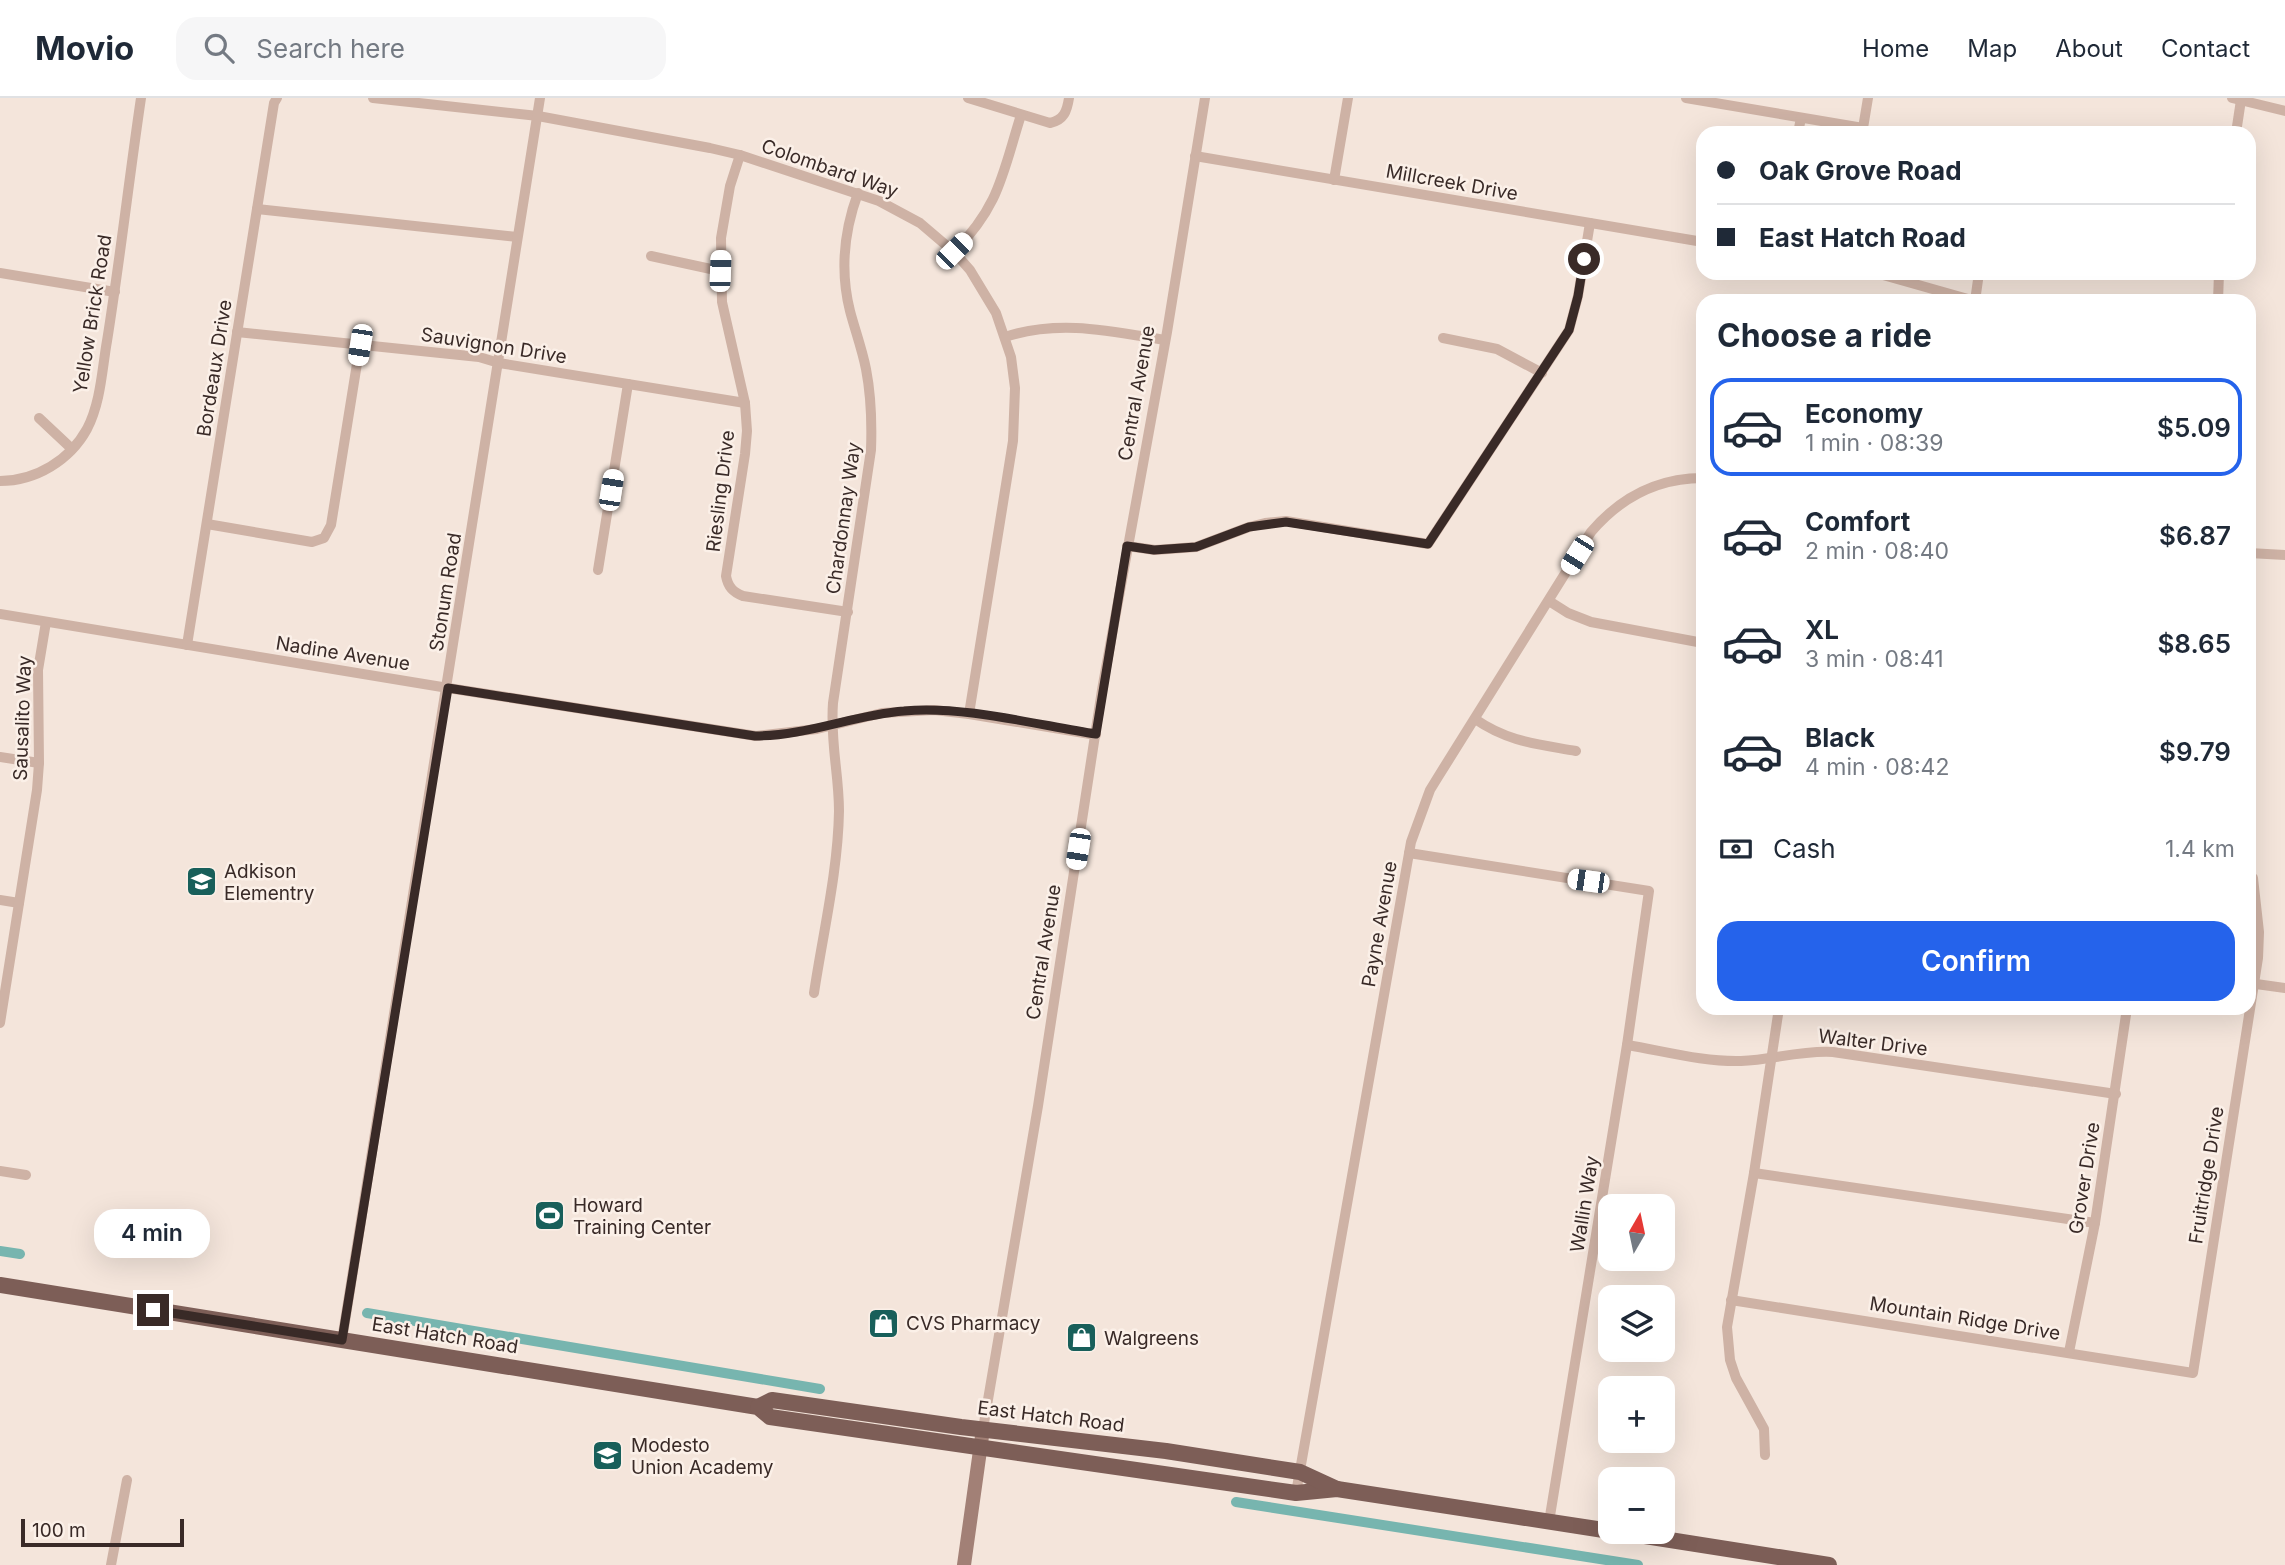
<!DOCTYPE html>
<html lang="en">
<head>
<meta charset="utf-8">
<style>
  body { margin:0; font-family:Inter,sans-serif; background:#f6f6f7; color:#1f2937; height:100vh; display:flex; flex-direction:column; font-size:26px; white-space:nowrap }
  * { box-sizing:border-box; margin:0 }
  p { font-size:23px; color:#747a83 }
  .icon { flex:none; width:38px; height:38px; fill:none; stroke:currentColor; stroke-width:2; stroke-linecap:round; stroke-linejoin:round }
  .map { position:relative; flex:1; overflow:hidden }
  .sheet { position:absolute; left:1696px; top:196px; width:560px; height:721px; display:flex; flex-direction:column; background:#fff; border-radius:21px; box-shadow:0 7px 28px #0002 }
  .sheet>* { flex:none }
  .top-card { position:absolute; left:1696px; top:28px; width:560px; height:154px; border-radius:21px; box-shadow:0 7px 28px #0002; display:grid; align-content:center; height:154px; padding:0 21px; background:#fff }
  .needle { width:46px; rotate:9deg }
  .controls { position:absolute; left:1598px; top:1096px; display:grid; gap:14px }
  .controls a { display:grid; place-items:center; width:77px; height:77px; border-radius:14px; background:#fff; box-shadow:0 7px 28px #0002; font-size:35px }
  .scale { position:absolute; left:21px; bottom:18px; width:163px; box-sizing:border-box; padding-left:7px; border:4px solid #392a27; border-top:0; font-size:19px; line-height:24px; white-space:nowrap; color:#392a27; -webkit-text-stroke:5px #fbf0e8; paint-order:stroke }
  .end { position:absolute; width:32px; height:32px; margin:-16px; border:9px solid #392a27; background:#fff; box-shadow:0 0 0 4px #fff }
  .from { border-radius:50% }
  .bubble { position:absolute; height:49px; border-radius:21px; background:#fff; box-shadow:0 7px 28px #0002; font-size:23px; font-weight:600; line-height:49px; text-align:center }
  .car { position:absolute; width:21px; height:42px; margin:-21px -10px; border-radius:9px; box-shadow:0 0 5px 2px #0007; background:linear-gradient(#fff 24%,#345 0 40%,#fff 0 76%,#345 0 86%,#fff 0) }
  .top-card b { display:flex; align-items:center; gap:24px; height:66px; font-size:26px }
  .top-card b+b { border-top:2px solid #e0e1e3 }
  .top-card i { width:18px; height:18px; background:#1f2937 }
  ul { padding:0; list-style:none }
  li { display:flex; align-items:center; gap:21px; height:98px; margin:0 14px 10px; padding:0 7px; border:4px solid transparent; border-radius:21px }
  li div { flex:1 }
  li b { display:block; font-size:26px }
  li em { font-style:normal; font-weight:600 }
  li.selected { border-color:#2563eb }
  li>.icon { width:63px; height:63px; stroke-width:1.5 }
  h2 { padding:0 21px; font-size:32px; line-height:84px }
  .pay { display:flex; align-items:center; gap:18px; height:77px; padding:0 21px; font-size:26px }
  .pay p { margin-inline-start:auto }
  .action { display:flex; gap:14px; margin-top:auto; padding:14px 21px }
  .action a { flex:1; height:80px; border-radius:21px; background:#2563eb; color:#fff; font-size:28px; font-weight:600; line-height:80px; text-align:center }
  header { display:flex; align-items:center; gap:42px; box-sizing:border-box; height:98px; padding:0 35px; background:#fff; border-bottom:2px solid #e0e1e3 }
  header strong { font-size:33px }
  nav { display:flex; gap:38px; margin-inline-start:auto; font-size:24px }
  .search { width:490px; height:63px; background:#f6f6f7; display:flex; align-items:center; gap:18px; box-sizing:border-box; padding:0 24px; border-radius:21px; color:#747a83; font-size:26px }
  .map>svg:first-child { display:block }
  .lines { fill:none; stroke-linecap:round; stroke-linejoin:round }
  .canal { stroke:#77b5af; stroke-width:10 }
  .street { stroke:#ceb2a5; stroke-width:10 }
  .secondary { stroke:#a28076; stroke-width:14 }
  .primary { stroke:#7d5e57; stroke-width:16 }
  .route { stroke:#392a27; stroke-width:9 }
  .labels { text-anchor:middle; stroke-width:5; stroke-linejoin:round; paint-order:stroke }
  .street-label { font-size:19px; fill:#392a27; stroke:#fbf0e8 }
  .poi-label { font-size:19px; fill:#392a27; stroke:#fbf0e8; text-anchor:start }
</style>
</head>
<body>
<header>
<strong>Movio</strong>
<div class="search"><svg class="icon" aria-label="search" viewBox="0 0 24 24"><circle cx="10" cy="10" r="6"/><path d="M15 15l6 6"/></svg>Search here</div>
<nav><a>Home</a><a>Map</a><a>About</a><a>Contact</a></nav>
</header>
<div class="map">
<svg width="2285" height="1467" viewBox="0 0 2285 1467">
  <rect width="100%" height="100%" fill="#f4e5db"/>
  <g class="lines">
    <g class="canal">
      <path d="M0,1153L20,1156"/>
      <path d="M367,1215L820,1291"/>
      <path d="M1236,1404L1638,1467"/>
    </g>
    <g class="street">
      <path d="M373,0L538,18L710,50L740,57L879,103L920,125L954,154L970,172L996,215L1011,259L1015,290L1013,343L969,616"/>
      <path d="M968,0L1050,25C1064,22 1067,13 1069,0"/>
      <path d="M1686,0L1863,30L1868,0"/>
      <path d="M2232,0L2285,13"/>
      <path d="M1798,35L1801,20"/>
      <path d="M2236,35L2241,2"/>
      <path d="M740,57L730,88L721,140L722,204L745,305L747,333L745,356L726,478C728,489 733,494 743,498L848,514"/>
      <path d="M1195,58L1703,144"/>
      <path d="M1334,82L1348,0"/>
      <path d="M257,111L517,139"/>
      <path d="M954,154C1000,107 1002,77 1021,17"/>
      <path d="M651,158L720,173"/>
      <path d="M0,175L115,194"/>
      <path d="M1876,175L1975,203"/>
      <path d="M1975,203L1979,175"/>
      <path d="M2218,203L2219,175"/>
      <path d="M237,234L479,259L499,265L745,305"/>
      <path d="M1005,239C1059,221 1110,233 1165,242"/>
      <path d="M1443,240L1497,251L1542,275"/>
      <path d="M39,320L72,351"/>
      <path d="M0,383C36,383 70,362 87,331C101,304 102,271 107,243C120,162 129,81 141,0"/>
      <path d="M207,426L312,444L324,440L331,427L360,247"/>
      <path d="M1127,448L1155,452L1196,449L1249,429L1265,425L1286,423L1428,446L1569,232L1578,198L1590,125"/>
      <path d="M2249,455L2285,457"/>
      <path d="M598,472L628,286"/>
      <path d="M1549,503L1568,515L1591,524L1703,545"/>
      <path d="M0,516L448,590L756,638L817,631L882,615L934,612L969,616L1096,637"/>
      <path d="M187,547L274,5L277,0"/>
      <path d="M1475,621C1508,644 1538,646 1576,653"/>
      <path d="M0,659L39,665"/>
      <path d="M1409,755L1649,793L1627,947L1549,1424"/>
      <path d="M0,802L19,805"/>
      <path d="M2249,885L2285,890"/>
      <path d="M814,895C823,835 838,773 839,713C839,676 830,644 833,605L871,352C872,325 871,297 866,271C862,251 855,232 850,213C840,173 844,133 858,95"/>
      <path d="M0,925L37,692L39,665L38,572L46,524"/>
      <path d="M1627,947C1664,953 1703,964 1741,963C1772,962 1801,952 1833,954L2116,996"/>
      <path d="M0,1073L26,1077"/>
      <path d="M1754,1075L2095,1125"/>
      <path d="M1731,1202L2193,1275L2258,860L2259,834L2253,780"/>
      <path d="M342,1242L540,0"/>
      <path d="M2069,1254L2095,1125L2127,910"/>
      <path d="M983,1331L1038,1008L1102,592L1167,234L1205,0"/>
      <path d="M1765,1357L1764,1331L1736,1280L1730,1262L1727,1229L1754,1075L1779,910"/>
      <path d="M1296,1395L1411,744L1430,692L1438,679L1591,434C1620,400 1657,380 1703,380"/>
      <path d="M111,1467L127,1382"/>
    </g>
    <path class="secondary" d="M964,1467L983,1331"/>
    <g class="primary">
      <path d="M0,1187L758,1309L770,1319L1296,1395L1337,1391L1610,1433"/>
      <path d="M758,1309L772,1302L961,1329L1166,1353L1300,1374L1337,1391"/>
      <path d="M1613,1433L1829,1467"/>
    </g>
  </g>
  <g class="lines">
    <path class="route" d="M153,1212L342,1242L448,590L755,638C806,638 853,617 904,613C961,607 1038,627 1096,636L1127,448L1154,452L1196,449L1249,429L1286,424L1428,446L1569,232L1578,198L1584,161"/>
  </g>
  <defs>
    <symbol id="school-square" viewBox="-11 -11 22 22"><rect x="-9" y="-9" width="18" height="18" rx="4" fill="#185f5a" stroke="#fbf0e8"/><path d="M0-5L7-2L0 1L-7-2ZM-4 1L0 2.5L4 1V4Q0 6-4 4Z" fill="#fff"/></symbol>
    <symbol id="stadium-square" viewBox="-11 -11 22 22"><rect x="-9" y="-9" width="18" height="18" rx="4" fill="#185f5a" stroke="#fbf0e8"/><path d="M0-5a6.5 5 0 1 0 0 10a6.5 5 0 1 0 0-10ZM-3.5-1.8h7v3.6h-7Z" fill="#fff"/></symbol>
    <symbol id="shop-square" viewBox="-11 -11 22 22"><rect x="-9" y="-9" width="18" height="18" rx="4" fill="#185f5a" stroke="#fbf0e8"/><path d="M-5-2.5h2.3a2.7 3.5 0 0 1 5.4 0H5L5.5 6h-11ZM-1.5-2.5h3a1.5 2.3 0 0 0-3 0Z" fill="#fff"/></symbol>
  </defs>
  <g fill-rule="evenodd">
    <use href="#school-square" x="184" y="766" width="35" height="35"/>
    <use href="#stadium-square" x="532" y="1100" width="35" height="35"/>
    <use href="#shop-square" x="866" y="1208" width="35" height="35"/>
    <use href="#shop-square" x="1064" y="1222" width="35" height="35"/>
    <use href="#school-square" x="590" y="1340" width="35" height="35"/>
  </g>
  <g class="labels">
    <g class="street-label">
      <text transform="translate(830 70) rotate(19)" y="7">Colombard Way</text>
      <text transform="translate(1452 84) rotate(10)" y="7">Millcreek Drive</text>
      <text transform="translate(92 216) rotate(-81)" y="7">Yellow Brick Road</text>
      <text transform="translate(494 247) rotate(9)" y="7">Sauvignon Drive</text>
      <text transform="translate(214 270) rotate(-81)" y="7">Bordeaux Drive</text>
      <text transform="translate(1136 295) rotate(-80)" y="7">Central Avenue</text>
      <text transform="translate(720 393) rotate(-83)" y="7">Riesling Drive</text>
      <text transform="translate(843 420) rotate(-82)" y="7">Chardonnay Way</text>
      <text transform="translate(445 494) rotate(-81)" y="7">Stonum Road</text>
      <text transform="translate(343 555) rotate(9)" y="7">Nadine Avenue</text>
      <text transform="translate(22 620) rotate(-88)" y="7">Sausalito Way</text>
      <text transform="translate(1379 826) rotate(-80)" y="7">Payne Avenue</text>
      <text transform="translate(1043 854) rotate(-81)" y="7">Central Avenue</text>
      <text transform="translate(1873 944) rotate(7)" y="7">Walter Drive</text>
      <text transform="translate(2206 1077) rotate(-81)" y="7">Fruitridge Drive</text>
      <text transform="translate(2084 1080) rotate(-81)" y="7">Grover Drive</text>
      <text transform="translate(1584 1106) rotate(-81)" y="7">Wallin Way</text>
      <text transform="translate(1965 1220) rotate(9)" y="7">Mountain Ridge Drive</text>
      <text transform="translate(445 1237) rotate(9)" y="7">East Hatch Road</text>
      <text transform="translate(1051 1318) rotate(7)" y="7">East Hatch Road</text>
    </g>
    <g class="poi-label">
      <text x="224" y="780">Adkison<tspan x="224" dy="22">Elementry</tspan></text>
      <text x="573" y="1114">Howard<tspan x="573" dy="22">Training Center</tspan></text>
      <text x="906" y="1232">CVS Pharmacy</text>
      <text x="1104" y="1247">Walgreens</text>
      <text x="631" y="1354">Modesto<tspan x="631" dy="22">Union Academy</tspan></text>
    </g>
  </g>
</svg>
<div class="controls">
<a><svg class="needle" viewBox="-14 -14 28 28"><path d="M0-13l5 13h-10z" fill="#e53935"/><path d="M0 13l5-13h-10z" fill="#747a83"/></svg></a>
<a><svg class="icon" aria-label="layers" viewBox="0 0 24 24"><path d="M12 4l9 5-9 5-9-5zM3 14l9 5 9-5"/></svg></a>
<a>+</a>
<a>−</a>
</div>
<div class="scale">100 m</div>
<i class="end from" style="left:1584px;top:161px"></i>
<i class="end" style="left:153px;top:1212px"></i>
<div class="bubble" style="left:94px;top:1111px;width:116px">4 min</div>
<i class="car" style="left:954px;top:153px;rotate:45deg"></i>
<i class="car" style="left:720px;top:173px;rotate:2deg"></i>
<i class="car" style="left:360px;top:247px;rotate:189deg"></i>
<i class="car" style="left:611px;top:392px;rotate:9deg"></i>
<i class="car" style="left:1577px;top:457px;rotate:212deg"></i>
<i class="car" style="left:1078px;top:751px;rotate:189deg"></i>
<i class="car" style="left:1588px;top:783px;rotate:278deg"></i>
<div class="top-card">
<b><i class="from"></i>Oak Grove Road</b>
<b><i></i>East Hatch Road</b>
</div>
<section class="sheet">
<h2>Choose a ride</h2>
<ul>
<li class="selected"><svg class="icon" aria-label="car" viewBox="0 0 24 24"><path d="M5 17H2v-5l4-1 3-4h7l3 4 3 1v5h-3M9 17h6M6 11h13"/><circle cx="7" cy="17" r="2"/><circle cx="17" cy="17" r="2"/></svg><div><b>Economy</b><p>1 min · 08:39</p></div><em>$5.09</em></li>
<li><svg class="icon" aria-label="car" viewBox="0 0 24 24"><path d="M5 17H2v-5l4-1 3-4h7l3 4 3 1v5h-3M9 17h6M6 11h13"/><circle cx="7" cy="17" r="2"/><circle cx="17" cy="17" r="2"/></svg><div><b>Comfort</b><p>2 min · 08:40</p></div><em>$6.87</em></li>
<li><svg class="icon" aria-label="car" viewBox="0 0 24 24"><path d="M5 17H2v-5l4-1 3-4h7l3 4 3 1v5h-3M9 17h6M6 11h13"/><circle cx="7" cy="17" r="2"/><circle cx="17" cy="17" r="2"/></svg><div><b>XL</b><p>3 min · 08:41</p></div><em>$8.65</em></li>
<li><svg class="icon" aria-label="car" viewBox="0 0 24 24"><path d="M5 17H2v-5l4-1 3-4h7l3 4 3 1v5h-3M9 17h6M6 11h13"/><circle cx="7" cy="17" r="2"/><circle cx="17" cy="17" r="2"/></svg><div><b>Black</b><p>4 min · 08:42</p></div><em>$9.79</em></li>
</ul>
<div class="pay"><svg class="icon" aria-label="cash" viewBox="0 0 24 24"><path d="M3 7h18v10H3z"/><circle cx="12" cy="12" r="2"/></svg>Cash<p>1.4 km</p></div>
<div class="action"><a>Confirm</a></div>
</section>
</div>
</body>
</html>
